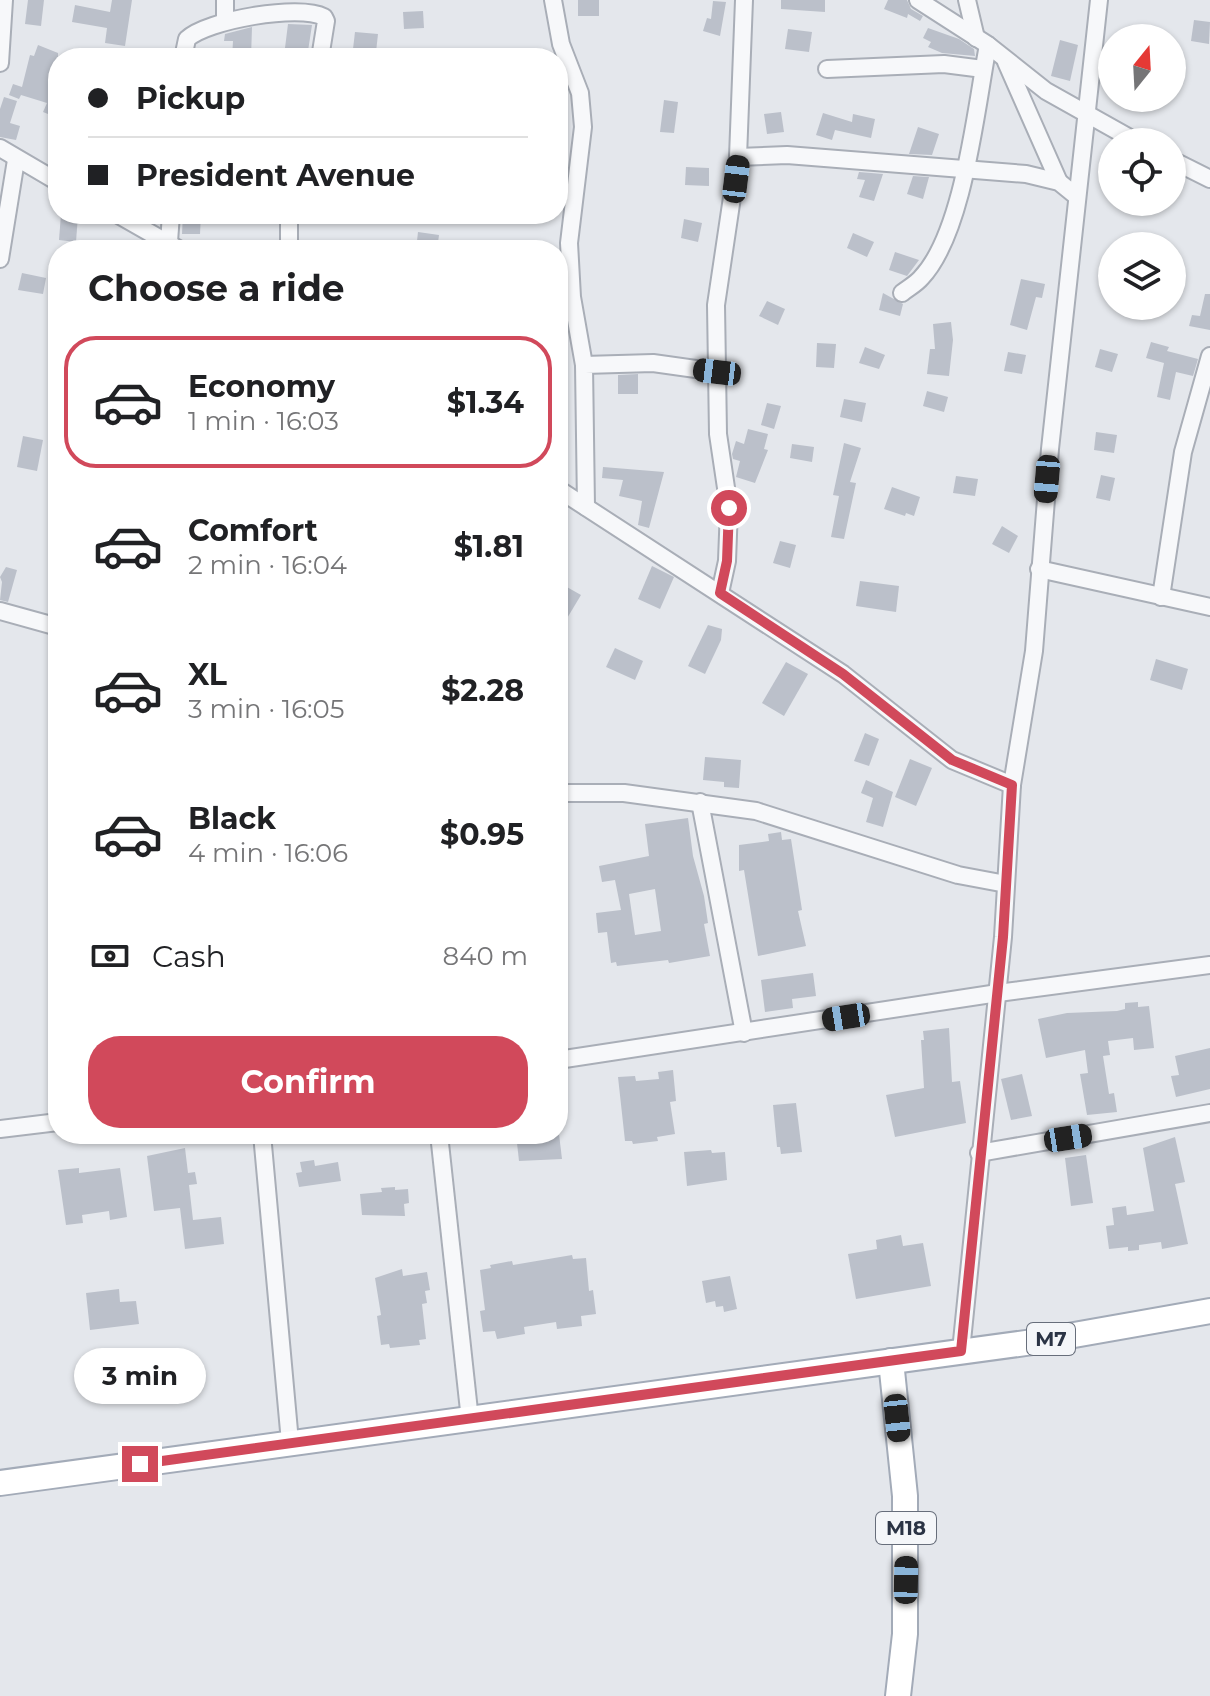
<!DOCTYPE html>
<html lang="en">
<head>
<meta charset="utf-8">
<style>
  body { margin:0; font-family:Montserrat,sans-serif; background:#f6f6f6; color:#202124; height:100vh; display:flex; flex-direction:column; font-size:30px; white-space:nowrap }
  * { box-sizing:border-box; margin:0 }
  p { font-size:26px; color:#757577 }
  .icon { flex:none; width:44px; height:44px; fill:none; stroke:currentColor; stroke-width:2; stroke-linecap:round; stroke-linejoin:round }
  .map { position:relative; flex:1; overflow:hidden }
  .details { position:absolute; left:48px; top:240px; width:520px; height:904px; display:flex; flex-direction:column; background:#fff; border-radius:32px; box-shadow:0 2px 6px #0004 }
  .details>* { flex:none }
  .banner { position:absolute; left:48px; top:48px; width:520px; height:176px; border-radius:32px; box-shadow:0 2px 6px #0004; display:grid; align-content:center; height:176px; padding:0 40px; background:#fff }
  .needle { width:52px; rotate:18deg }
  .fabs { position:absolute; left:1098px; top:24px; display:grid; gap:16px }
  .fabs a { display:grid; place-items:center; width:88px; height:88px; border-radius:50%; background:#fff; box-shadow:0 2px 6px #0004; font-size:40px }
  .end { position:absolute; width:36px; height:36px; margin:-18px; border:10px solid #d1495b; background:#fff; box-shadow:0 0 0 4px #fff }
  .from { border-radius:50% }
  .bubble { position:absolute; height:56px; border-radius:28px; background:#fff; box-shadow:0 2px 6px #0004; font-size:26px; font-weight:700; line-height:56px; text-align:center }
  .car { position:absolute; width:24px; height:48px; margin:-24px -12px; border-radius:10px; box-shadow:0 0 6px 2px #0007; background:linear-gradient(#222 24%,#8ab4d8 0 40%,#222 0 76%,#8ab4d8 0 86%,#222 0) }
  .banner b { display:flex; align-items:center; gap:28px; height:76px; font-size:30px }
  .banner b+b { border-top:2px solid #e0e0e0 }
  .banner i { width:20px; height:20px; background:#202124 }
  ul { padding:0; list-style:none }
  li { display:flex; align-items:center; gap:24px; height:132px; margin:0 16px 12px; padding:0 24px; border:4px solid transparent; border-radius:32px }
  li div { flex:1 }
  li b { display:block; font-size:30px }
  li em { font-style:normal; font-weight:700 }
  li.active { border-color:#d1495b }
  li>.icon { width:72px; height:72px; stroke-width:1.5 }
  h2 { padding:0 40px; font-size:36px; line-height:96px }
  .pay { display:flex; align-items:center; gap:20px; height:88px; padding:0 40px; font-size:30px }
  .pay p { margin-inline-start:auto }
  .action { display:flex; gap:16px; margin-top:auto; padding:16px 40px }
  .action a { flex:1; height:92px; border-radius:32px; background:#d1495b; color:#fff; font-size:32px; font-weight:700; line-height:92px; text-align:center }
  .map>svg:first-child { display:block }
  .building { fill:#bbc0ca; fill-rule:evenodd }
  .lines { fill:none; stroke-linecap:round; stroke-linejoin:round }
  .minor-casing { stroke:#a9aeb7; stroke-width:20 }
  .primary-casing { stroke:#a3abb8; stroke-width:28 }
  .minor { stroke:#f7f8fa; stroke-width:16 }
  .primary { stroke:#fff; stroke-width:24 }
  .route { stroke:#d1495b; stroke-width:10 }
  .labels { text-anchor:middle; stroke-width:6; stroke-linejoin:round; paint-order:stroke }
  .shield { fill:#f4f6f9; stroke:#676e7b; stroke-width:2 }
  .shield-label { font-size:20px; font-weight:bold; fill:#2b3445 }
</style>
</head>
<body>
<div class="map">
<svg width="1210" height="1696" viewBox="0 0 1210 1696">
  <rect width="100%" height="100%" fill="#e4e7ec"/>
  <g class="building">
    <path d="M28,0H44L41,26L25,24Z"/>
    <path d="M112,0H132L125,46L105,43L107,28L72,22L75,5L110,12Z"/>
    <rect x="578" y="0" width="21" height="16"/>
    <path d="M781,0H825V12L781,9Z"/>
    <path d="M888,0H907L911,9L923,16L920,21L908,14L907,18L884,9Z"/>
    <path d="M713,1L726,2L720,36L703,31L707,18L711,19Z"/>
    <path d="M423,11L424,28L404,29L403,12Z"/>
    <path d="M1194,20L1210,22L1209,44L1191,41Z"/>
    <path d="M288,24L312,25L308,51L285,48Z"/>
    <path d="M252,27L251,58H232L233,41H224L225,34Z"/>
    <path d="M928,28L959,39L974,49L975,56L942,53L928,47L931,42L923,38Z"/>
    <path d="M788,29L812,32L809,52L785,49Z"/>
    <path d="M355,32L378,34L376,52L353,49Z"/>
    <path d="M1060,40L1078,45L1070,81L1051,76Z"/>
    <path d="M38,45L58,53V118L43,112L47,103L21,95L19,99L9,95L13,84L22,87L30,55L34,56Z"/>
    <path d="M4,97L17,101L10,123L20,126L16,140L0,137V109Z"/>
    <path d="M664,100L678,102L674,133L660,132Z"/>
    <path d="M781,112L784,132L767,134L764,114Z"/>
    <path d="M823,113L852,122L853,114L875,119L871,138L835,130L832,140L816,135Z"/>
    <path d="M918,127L939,134L932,155L909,154Z"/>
    <path d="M686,167L709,168V186L685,185Z"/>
    <path d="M859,172L883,174L874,201L859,197L865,180L857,179Z"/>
    <path d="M913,176L929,177L923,199L907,194Z"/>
    <path d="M61,214L78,215L76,242L59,240Z"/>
    <path d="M183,214H201L200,234H182Z"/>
    <path d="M684,219L702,223L698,242L681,238Z"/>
    <path d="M418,232L439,235L437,250H416Z"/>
    <path d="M853,233L874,242L867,257L847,248Z"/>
    <path d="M895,252L919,260L907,276L889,270Z"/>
    <path d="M22,273L46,278L43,294L18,290Z"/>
    <path d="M1021,279L1045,284L1042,298L1036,297L1027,330L1010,325Z"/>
    <path d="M883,293L903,304L900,316L879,310Z"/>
    <path d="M1205,294H1210V330L1189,326L1192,315L1200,316Z"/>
    <path d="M767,301L785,309L778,325L759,316Z"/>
    <path d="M951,322L953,340L949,376L927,374L930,349H935L933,324Z"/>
    <path d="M1151,342L1169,347L1167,351L1198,359L1193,376L1176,372L1170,400L1157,397L1164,363L1146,358Z"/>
    <path d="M817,343L836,344L834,368L816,367Z"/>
    <path d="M865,347L885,355L879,369L859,363Z"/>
    <path d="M1100,349L1118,354L1112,372L1095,367Z"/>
    <path d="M1008,352L1026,355L1022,374L1004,371Z"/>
    <path d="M638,374V394H618V375Z"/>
    <path d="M927,391L948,397L944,412L923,406Z"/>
    <path d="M844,399L866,403L862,422L840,417Z"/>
    <path d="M767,403L781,406L774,429L761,425Z"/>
    <path d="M748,429L768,434L764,449L768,450L755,483L736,477L740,461L733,459L732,454L736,441L744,444Z"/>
    <path d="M1096,432L1117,435L1114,453L1094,450Z"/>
    <path d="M23,436L43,440L37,471L17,467Z"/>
    <path d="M844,443L861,448L850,482L856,483L844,539L831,537L839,496L833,495Z"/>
    <path d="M792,444L814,447L812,462L790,458Z"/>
    <path d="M603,467L664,472L649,528L638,525L642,501L619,496L623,480L602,478Z"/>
    <path d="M1101,475L1115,478L1110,501L1096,498Z"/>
    <path d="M956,476L978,479L975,496L953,493Z"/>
    <path d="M892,487L920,497L914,516L906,513L905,516L884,509Z"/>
    <path d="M1002,526L1018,536L1009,553L992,544Z"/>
    <path d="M780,541L796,545L790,568L773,563Z"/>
    <path d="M652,566L674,577L660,609L638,599Z"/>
    <path d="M6,567L17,570L8,602L0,600L2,582L0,577Z"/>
    <path d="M860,581L899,586L896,612L856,606Z"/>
    <path d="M558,582L581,595L566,620L558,615Z"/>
    <path d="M708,625L722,629L721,640L705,674L688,666Z"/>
    <path d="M615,648L643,661L635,680L606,667Z"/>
    <path d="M1156,659L1188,669L1182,690L1150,680Z"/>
    <path d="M786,662L808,674L784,716L762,703Z"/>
    <path d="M865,733L879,739L869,766L854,761Z"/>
    <path d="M705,757L741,760L739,788L724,787V782L703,780Z"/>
    <path d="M910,759L932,768L916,806L895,797Z"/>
    <path d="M866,780L893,792L883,827L866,822L873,798L861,793Z"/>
    <path d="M688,818L693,856L704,896L708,923L704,924L710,956L669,963L668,960L617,966L616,962L611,963L607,932L598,933L596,913L621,910L615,880L602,882L599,866L649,856L645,824ZM655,889L661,931L635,935L629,894Z"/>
    <path d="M781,832L782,840L791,839L802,910L798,911L806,946L758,956L744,870L739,871V845L769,841L768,834Z"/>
    <path d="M813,973L816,996L792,999L793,1008L765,1012L761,980Z"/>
    <path d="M1138,1002V1007L1149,1006L1154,1048L1134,1050L1133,1038L1108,1041L1110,1055L1103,1056L1109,1094L1114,1093L1117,1112L1087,1115L1080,1074L1088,1073L1085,1050L1046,1058L1038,1019L1067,1013L1117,1011L1125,1009V1003Z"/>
    <path d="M949,1028L952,1082L960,1081L966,1123L895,1137L886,1095L924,1088L921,1040H924L923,1031Z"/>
    <path d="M1210,1048V1089L1176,1097L1171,1076L1179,1075L1175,1056Z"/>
    <path d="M673,1070L676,1101L670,1102L675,1134L657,1137L658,1141L633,1144L632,1141H625L618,1077L635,1076L636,1081L659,1079L658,1072Z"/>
    <path d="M1022,1074L1032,1116L1011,1120L1001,1079Z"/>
    <path d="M796,1103L802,1152L781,1154L780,1147H777L773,1105Z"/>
    <path d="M516,1134H559L562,1159L519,1161Z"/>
    <path d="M1175,1137L1185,1182L1175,1184L1188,1244L1162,1249L1161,1242L1139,1245V1250L1128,1251V1247L1109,1249L1106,1226L1114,1225L1112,1208L1126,1206L1127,1215L1154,1211L1143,1148Z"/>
    <path d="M185,1148L188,1173L195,1172L197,1184L189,1185L193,1220L221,1217L224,1244L185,1249L180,1208L154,1211L147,1156Z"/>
    <path d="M711,1150L712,1153L725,1152L727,1180L687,1186L684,1152Z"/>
    <path d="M1086,1155L1093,1203L1071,1206L1065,1158Z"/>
    <path d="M314,1160L315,1166L338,1162L341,1181L299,1187L296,1173L302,1172L300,1162Z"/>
    <path d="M79,1168V1173L120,1168L127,1217L110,1220L109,1211L82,1215L83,1223L66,1225L58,1170Z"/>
    <path d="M395,1187V1190L408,1189L409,1203L404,1204L405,1216L362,1215L360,1194L382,1192L381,1188Z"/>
    <path d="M901,1235L903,1246L923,1243L931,1286L856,1299L848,1254L877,1249L876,1240Z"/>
    <path d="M572,1255L573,1259L586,1258L589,1291L593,1290L596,1314L581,1316L582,1326L557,1329L556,1322L524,1327L525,1334L497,1339L495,1331L483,1332L480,1311L485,1310L480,1270L491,1268L490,1265L512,1261L513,1265Z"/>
    <path d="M402,1269L403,1276L427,1272L430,1290L425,1291L427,1303L422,1304L426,1339L419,1340L420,1345L390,1348L389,1344L381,1345L377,1316L381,1315L375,1278Z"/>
    <path d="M730,1276L737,1309L724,1312L723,1306L716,1307L715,1301L706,1303L702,1281Z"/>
    <path d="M119,1289L120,1302L136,1301L139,1324L90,1330L86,1293Z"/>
  </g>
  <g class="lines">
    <defs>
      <g id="minor">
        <path d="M553,0L561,44L580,93L583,127L569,243L572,297L584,365"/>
        <path d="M918,0L988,45L1046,91L1137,142"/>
        <path d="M967,0L976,38"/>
        <path d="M225,21V0"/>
        <path d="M183,58L187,39C207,20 299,4 324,17L326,21L320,58"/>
        <path d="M1006,62L1059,182"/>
        <path d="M0,63L4,0"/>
        <path d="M827,69L944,64L983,69"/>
        <path d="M0,148L58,182"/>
        <path d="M738,157L787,155L1026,174L1059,182L1075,195"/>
        <path d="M1172,160L1210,179"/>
        <path d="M117,214L180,250"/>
        <path d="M289,214V242L293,250"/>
        <path d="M169,242L171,214"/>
        <path d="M0,259L16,160"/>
        <path d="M902,293C908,288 916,284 921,278C964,233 976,107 988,45"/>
        <path d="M558,489L843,674L952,760L1012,785"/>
        <path d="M586,507L584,365L653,363L717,372"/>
        <path d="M1039,569L1210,607"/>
        <path d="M720,593L727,561L729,508L718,434L716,305L738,157L744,0"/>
        <path d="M1161,597L1183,452L1210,356"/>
        <path d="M0,611L58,627"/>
        <path d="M558,793H624L756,811L958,875L1006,884"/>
        <path d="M700,802L744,1033"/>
        <path d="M558,1060L998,993L1210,965"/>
        <path d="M0,1129L58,1122"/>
        <path d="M262,1134L290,1442"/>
        <path d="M439,1134L470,1420"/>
        <path d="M979,1153L1210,1113"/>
        <path d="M961,1351L1003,937L1012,785L1034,651L1050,449L1099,0"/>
      </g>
      <g id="primary">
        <path d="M891,1361L905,1496V1634L898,1696"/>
        <path d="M0,1483L1040,1341L1210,1311"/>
      </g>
    </defs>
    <use href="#minor" class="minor-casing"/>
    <use href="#primary" class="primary-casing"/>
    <use href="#minor" class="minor"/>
    <use href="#primary" class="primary"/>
  </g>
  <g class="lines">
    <path class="route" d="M140,1464L961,1351L1003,937L1012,785L952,760L843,674L720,593L727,561L729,508"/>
  </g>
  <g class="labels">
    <g class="shield">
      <rect x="1027" y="1323" width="48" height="32" rx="6"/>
      <rect x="876" y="1512" width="60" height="32" rx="6"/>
    </g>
    <g class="shield-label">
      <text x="1051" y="1346">M7</text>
      <text x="906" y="1535">M18</text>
    </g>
  </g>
</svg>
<div class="fabs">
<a><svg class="needle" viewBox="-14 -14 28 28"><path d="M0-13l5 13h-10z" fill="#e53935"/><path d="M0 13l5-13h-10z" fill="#757577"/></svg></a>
<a><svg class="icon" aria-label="locate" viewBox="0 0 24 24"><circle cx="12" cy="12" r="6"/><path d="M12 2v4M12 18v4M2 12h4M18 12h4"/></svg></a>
<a><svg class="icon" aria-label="layers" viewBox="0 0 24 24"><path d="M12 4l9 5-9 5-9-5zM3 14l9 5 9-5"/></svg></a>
</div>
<i class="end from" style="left:729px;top:508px"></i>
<i class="end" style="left:140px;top:1464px"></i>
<div class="bubble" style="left:74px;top:1348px;width:132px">3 min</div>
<i class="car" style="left:736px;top:179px;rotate:7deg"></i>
<i class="car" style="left:717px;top:372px;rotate:277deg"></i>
<i class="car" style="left:1047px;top:479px;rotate:185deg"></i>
<i class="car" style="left:846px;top:1017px;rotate:261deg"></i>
<i class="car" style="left:1068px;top:1138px;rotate:81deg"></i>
<i class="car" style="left:897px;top:1418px;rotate:174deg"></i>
<i class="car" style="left:906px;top:1580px;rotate:1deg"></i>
<div class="banner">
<b><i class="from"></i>Pickup</b>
<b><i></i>President Avenue</b>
</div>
<section class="details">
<h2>Choose a ride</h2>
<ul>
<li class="active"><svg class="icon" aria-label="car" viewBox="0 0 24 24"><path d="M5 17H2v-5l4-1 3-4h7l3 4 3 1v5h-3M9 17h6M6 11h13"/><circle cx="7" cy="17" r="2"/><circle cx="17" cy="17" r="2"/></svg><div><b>Economy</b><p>1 min · 16:03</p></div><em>$1.34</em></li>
<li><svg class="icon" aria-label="car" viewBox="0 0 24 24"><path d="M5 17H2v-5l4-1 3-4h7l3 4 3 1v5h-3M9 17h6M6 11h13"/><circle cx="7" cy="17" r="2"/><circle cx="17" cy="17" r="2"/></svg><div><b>Comfort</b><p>2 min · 16:04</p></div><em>$1.81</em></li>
<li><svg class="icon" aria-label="car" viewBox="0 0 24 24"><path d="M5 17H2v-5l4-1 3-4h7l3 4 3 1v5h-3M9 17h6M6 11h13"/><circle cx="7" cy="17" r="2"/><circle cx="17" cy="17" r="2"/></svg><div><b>XL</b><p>3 min · 16:05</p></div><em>$2.28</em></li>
<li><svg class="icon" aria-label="car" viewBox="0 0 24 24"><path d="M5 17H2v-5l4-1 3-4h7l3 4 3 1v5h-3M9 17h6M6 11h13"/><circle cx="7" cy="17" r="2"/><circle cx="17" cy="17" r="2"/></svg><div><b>Black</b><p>4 min · 16:06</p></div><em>$0.95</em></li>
</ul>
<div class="pay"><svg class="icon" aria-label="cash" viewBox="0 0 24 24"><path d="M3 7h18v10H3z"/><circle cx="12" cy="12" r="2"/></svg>Cash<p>840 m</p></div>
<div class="action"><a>Confirm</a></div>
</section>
</div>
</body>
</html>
